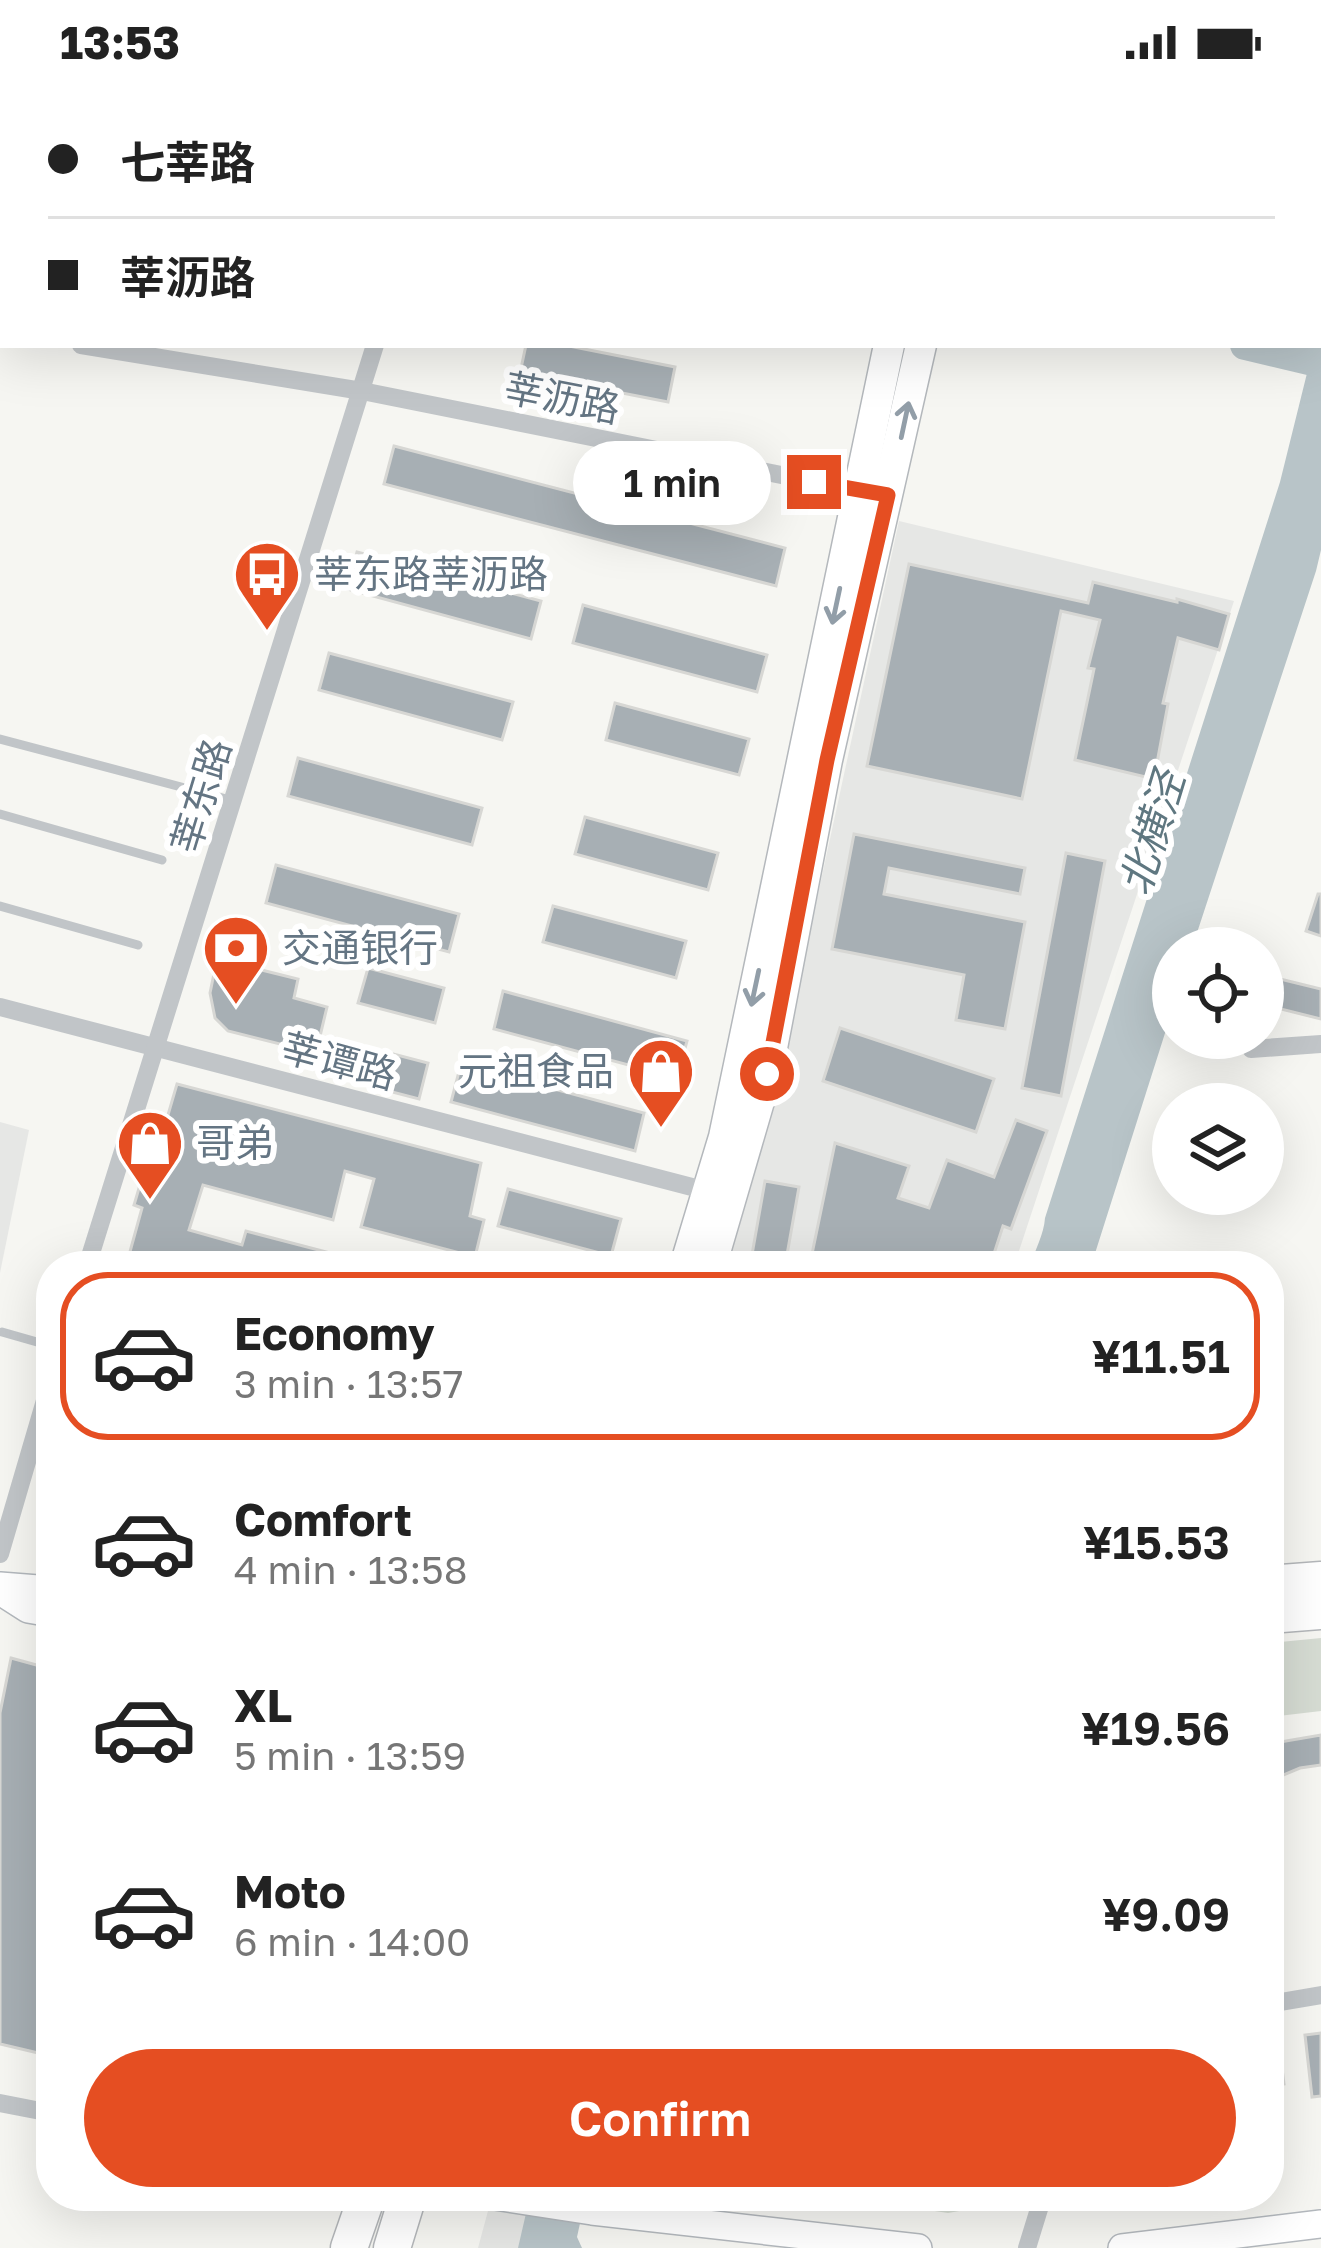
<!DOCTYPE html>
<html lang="en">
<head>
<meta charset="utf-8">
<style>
  body { margin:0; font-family:"Golos Text","Noto Sans SC",sans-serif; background:#f2f2f2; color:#222; height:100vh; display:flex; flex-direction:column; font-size:45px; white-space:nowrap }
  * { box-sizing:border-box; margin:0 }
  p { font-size:39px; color:#767676 }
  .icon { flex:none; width:66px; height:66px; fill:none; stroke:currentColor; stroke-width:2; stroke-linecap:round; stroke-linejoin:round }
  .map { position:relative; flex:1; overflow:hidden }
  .side { position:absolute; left:36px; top:1167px; width:1248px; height:960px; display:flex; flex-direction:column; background:#fff; border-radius:48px; box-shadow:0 12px 48px #0002 }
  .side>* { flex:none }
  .top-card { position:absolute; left:0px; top:0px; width:1323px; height:264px; box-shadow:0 12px 48px #0002; display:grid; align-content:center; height:264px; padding:0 48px; background:#fff }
  .buttons { position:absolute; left:1152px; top:843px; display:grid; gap:24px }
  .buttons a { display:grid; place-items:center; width:132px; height:132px; border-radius:50%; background:#fff; box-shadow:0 12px 48px #0002; font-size:60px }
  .end { position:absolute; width:54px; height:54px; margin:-27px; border:15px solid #e54e22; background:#fff; box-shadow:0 0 0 6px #fff }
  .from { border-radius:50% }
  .bubble { position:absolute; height:84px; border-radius:42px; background:#fff; box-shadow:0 12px 48px #0002; font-size:39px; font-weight:600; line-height:84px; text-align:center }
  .top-card b { display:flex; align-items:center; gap:42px; height:114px; font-size:45px }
  .top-card b+b { border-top:3px solid #e0e0e0 }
  .top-card i { width:30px; height:30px; background:#222 }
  ul { padding:21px 0 0; list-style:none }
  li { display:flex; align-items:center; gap:36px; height:168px; margin:0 24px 18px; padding:0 24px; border:6px solid transparent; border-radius:48px }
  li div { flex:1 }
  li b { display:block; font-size:45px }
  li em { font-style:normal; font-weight:600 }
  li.active { border-color:#e54e22 }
  li>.icon { width:108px; height:108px; stroke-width:1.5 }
  .button { display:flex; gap:24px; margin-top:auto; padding:24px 48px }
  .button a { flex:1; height:138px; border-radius:72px; background:#e54e22; color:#fff; font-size:48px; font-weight:600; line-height:138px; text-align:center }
  .status { display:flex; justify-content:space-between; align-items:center; height:84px; padding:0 60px; background:#fff; direction:ltr }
  .status svg { height:33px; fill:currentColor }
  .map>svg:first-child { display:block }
  .built { fill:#e6e7e5 }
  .green { fill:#d6dcd3 }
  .water { fill:#b8c4c8 }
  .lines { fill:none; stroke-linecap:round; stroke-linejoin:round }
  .river { stroke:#b8c4c8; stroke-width:30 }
  .building { fill:#a7afb4; stroke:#d7d7d4; stroke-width:3 }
  .secondary-casing { stroke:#b3b8bd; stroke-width:30 }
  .primary-casing { stroke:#b4b8bc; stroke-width:33 }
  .highway-casing { stroke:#b4b7ba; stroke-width:39 }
  .lane { stroke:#c1c5c8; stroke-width:9 }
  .street { stroke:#c1c5c8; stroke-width:18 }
  .secondary { stroke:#fff; stroke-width:27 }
  .primary { stroke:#fff; stroke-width:30 }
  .highway { stroke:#fff; stroke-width:36 }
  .oneway { stroke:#929ea8 }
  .route { stroke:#e54e22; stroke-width:15 }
  .labels { text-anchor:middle; stroke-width:12; stroke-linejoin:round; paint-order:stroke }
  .street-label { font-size:39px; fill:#647583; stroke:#fff }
  .poi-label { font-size:39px; fill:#647583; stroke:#fff; text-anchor:start }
  .water-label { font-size:42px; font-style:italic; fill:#5f7780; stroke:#fff }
</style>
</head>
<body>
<div class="status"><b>13:53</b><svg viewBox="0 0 49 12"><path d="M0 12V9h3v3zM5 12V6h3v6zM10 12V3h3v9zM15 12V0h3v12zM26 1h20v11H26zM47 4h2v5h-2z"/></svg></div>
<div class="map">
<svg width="1321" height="2164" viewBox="0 0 1321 2164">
  <rect width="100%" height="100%" fill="#f6f6f2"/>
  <g class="built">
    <path d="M899,437L1234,517L1014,1182H722L777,999Z"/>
    <path d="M0,1038L29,1046L0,1189Z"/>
    <path d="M492,2112H556L542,2164H478Z"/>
  </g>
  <g class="green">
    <path d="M1321,1554V1627L1269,1633V1559Z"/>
    <path d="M834,2112H1018L1016,2117L948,2129Z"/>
  </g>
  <g class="water">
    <path d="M1321,233V466L1316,487L1192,864H1173V924L1091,1182H1030C1035,1166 1044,1150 1045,1134L1280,398L1314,261H1320Z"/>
    <path d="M530,2112H586L577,2153L582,2164H518Z"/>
  </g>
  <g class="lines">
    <g class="river">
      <path d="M0,64L3,65"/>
      <path d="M1245,261L1321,279"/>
    </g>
  </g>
  <g class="building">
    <path d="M526,261H564L675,283L668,318L520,289Z"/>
    <path d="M394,362L785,464L776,502L384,400Z"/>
    <path d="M357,468L541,517L531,555L347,505Z"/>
    <path d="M909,480L1088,519L1093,498L1177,518V515L1229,530L1219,566L1178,554L1163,619L1168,620L1154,695L1075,676L1094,585L1088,584L1100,536L1061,527L1022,715L867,682Z"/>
    <path d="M583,521L767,571L757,608L573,559Z"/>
    <path d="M329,569L513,618L502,656L319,606Z"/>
    <path d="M615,619L749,655L739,691L606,656Z"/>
    <path d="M298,674L482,724L472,761L288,712Z"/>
    <path d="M585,733L718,769L708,806L575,770Z"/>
    <path d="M854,750L1025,784L1020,810L889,784L884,810L1025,838L1005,945L956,936L964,891L832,865Z"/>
    <path d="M1066,769L1105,777L1061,1012L1022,1004Z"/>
    <path d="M276,781L459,830L449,868L266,819Z"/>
    <path d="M1318,810H1321V852L1306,847Z"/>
    <path d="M553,822L686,857L676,894L543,858Z"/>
    <path d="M217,875L298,895L294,914L327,923L316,969L228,947L215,934L210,909Z"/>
    <path d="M368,884L444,904L435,939L358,919Z"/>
    <path d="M1276,894L1321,905V935L1269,922Z"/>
    <path d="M503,907L687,957L677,994L494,945Z"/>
    <path d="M840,944L994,995L976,1048L823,997Z"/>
    <path d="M351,959L428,979L419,1015L342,995Z"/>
    <path d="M461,980L644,1029L635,1067L451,1018Z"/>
    <path d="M177,1000L481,1079L470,1132L484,1136L475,1173L361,1143L374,1095L345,1087L333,1136L203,1101L189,1146L242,1161L246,1147L361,1177L360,1182H154L128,1175L142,1124L134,1121L142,1094L149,1096Z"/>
    <path d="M1016,1036L1047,1047L1011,1145L1003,1142L990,1182H850L812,1170L835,1059L909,1082L898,1114L929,1124L947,1076L994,1093Z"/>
    <path d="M765,1097L799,1103L785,1182H750Z"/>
    <path d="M508,1105L621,1135L611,1172L498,1142Z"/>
    <path d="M11,1574L51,1585V1972L0,1960V1629Z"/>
    <path d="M1321,1651V1681L1300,1684L1269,1697V1660Z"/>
    <path d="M1321,1949V2012L1312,2013L1305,1951Z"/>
    <path d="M1278,1953L1284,2000L1269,2002V1954Z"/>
  </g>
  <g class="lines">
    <defs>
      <g id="secondary">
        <path d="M0,1502L51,1506"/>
        <path d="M0,1507L28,1525L51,1529"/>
        <path d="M495,2112L592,2127L918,2164"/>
        <path d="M1122,2164L1321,2140"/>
      </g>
      <g id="primary">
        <path d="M945,3V0"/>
        <path d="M980,3L981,0"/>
        <path d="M685,1182L724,1053L889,261"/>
        <path d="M711,1182L767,990L827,676L921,261"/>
      </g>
      <g id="highway">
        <path d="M1269,1500L1321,1496"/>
        <path d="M1269,1531L1321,1527"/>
        <path d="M349,2164L367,2112"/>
        <path d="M392,2164L408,2112"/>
      </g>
    </defs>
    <use href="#secondary" class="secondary-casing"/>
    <use href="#primary" class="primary-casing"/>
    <use href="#highway" class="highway-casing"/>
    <g class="lane">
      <path d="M0,655L234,717"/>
      <path d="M0,730L162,776"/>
      <path d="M0,822L138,861"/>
      <path d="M2,1248L51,1262"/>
    </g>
    <g class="street">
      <path d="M445,3L446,0"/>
      <path d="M1320,225H1321"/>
      <path d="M0,248H3"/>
      <path d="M81,261L362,307L866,408"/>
      <path d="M0,923L715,1109"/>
      <path d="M1251,965L1321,960"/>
      <path d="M87,1182L375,261"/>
      <path d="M0,1470L51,1296"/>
      <path d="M1269,1920L1321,1911"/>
      <path d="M0,2019L51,2029"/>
      <path d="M1027,2164L1043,2112"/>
    </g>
    <use href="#secondary" class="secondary"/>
    <use href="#primary" class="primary"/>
    <use href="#highway" class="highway"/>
  </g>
  <defs><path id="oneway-shaft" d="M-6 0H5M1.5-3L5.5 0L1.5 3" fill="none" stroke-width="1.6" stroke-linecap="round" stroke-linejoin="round" transform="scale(3)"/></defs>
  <g class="oneway">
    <use href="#oneway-shaft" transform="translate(905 336) rotate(-78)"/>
    <use href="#oneway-shaft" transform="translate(836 522) rotate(102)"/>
    <use href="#oneway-shaft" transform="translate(755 904) rotate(102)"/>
  </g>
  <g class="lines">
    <path class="route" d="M767,990L827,676L888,411L814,398"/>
  </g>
  <defs>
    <symbol id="bus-pin" viewBox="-11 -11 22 30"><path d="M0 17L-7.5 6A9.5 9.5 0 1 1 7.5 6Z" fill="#e54e22" stroke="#fff"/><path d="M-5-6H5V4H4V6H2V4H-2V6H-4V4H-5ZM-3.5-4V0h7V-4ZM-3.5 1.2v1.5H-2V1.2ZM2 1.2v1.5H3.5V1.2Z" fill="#fff"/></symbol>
    <symbol id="bank-pin" viewBox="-11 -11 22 30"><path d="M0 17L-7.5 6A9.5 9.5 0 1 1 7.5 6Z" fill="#e54e22" stroke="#fff"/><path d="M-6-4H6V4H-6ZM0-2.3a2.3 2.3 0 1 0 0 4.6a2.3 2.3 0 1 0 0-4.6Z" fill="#fff"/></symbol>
    <symbol id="shop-pin" viewBox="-11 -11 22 30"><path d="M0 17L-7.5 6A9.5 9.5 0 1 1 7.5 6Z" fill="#e54e22" stroke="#fff"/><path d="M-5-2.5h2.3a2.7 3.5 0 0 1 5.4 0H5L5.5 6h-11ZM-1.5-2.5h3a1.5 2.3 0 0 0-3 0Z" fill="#fff"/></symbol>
  </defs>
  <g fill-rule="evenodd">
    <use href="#bus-pin" x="229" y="452" width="76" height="104"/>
    <use href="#bank-pin" x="198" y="826" width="76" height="104"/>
    <use href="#shop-pin" x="623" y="949" width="76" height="104"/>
    <use href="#shop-pin" x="112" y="1021" width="76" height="104"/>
  </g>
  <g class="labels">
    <g class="street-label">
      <text transform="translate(562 314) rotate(11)" y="14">莘沥路</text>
      <text transform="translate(201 712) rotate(-73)" y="14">莘东路</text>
      <text transform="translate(339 977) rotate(15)" y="14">莘谭路</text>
    </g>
    <g class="poi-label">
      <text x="314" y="504">莘东路莘沥路</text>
      <text x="282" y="878">交通银行</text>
      <text x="614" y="1001" text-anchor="end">元祖食品</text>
      <text x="196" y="1073">哥弟</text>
    </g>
    <g class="water-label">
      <text transform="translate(1152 749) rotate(-73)" y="15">北横泾</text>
    </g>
  </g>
</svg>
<div class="buttons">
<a><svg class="icon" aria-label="locate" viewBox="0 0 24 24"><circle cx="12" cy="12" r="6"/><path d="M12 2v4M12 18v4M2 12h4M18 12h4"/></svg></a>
<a><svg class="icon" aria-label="layers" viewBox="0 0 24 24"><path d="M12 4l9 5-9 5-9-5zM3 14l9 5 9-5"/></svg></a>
</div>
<i class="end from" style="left:767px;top:990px"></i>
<i class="end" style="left:814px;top:398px"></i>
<div class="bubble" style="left:573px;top:357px;width:198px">1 min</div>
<div class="top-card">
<b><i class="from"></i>七莘路</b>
<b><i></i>莘沥路</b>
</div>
<section class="side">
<ul>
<li class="active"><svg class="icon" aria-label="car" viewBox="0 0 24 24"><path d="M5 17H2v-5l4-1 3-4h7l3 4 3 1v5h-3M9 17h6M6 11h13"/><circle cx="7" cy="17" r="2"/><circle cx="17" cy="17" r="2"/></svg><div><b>Economy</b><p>3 min · 13:57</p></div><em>¥11.51</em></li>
<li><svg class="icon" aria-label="car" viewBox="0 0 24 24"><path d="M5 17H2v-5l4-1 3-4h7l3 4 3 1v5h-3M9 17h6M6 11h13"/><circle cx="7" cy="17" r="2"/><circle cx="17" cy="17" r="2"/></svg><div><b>Comfort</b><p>4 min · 13:58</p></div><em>¥15.53</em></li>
<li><svg class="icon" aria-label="car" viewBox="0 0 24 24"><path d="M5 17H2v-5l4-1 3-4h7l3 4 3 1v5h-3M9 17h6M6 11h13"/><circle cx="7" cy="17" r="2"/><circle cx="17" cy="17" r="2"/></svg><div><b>XL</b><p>5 min · 13:59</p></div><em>¥19.56</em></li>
<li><svg class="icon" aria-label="car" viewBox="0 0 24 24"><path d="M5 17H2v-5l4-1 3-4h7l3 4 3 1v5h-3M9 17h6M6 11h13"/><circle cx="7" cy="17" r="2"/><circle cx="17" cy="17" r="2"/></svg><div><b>Moto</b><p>6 min · 14:00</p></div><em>¥9.09</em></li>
</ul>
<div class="button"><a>Confirm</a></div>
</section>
</div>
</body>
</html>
